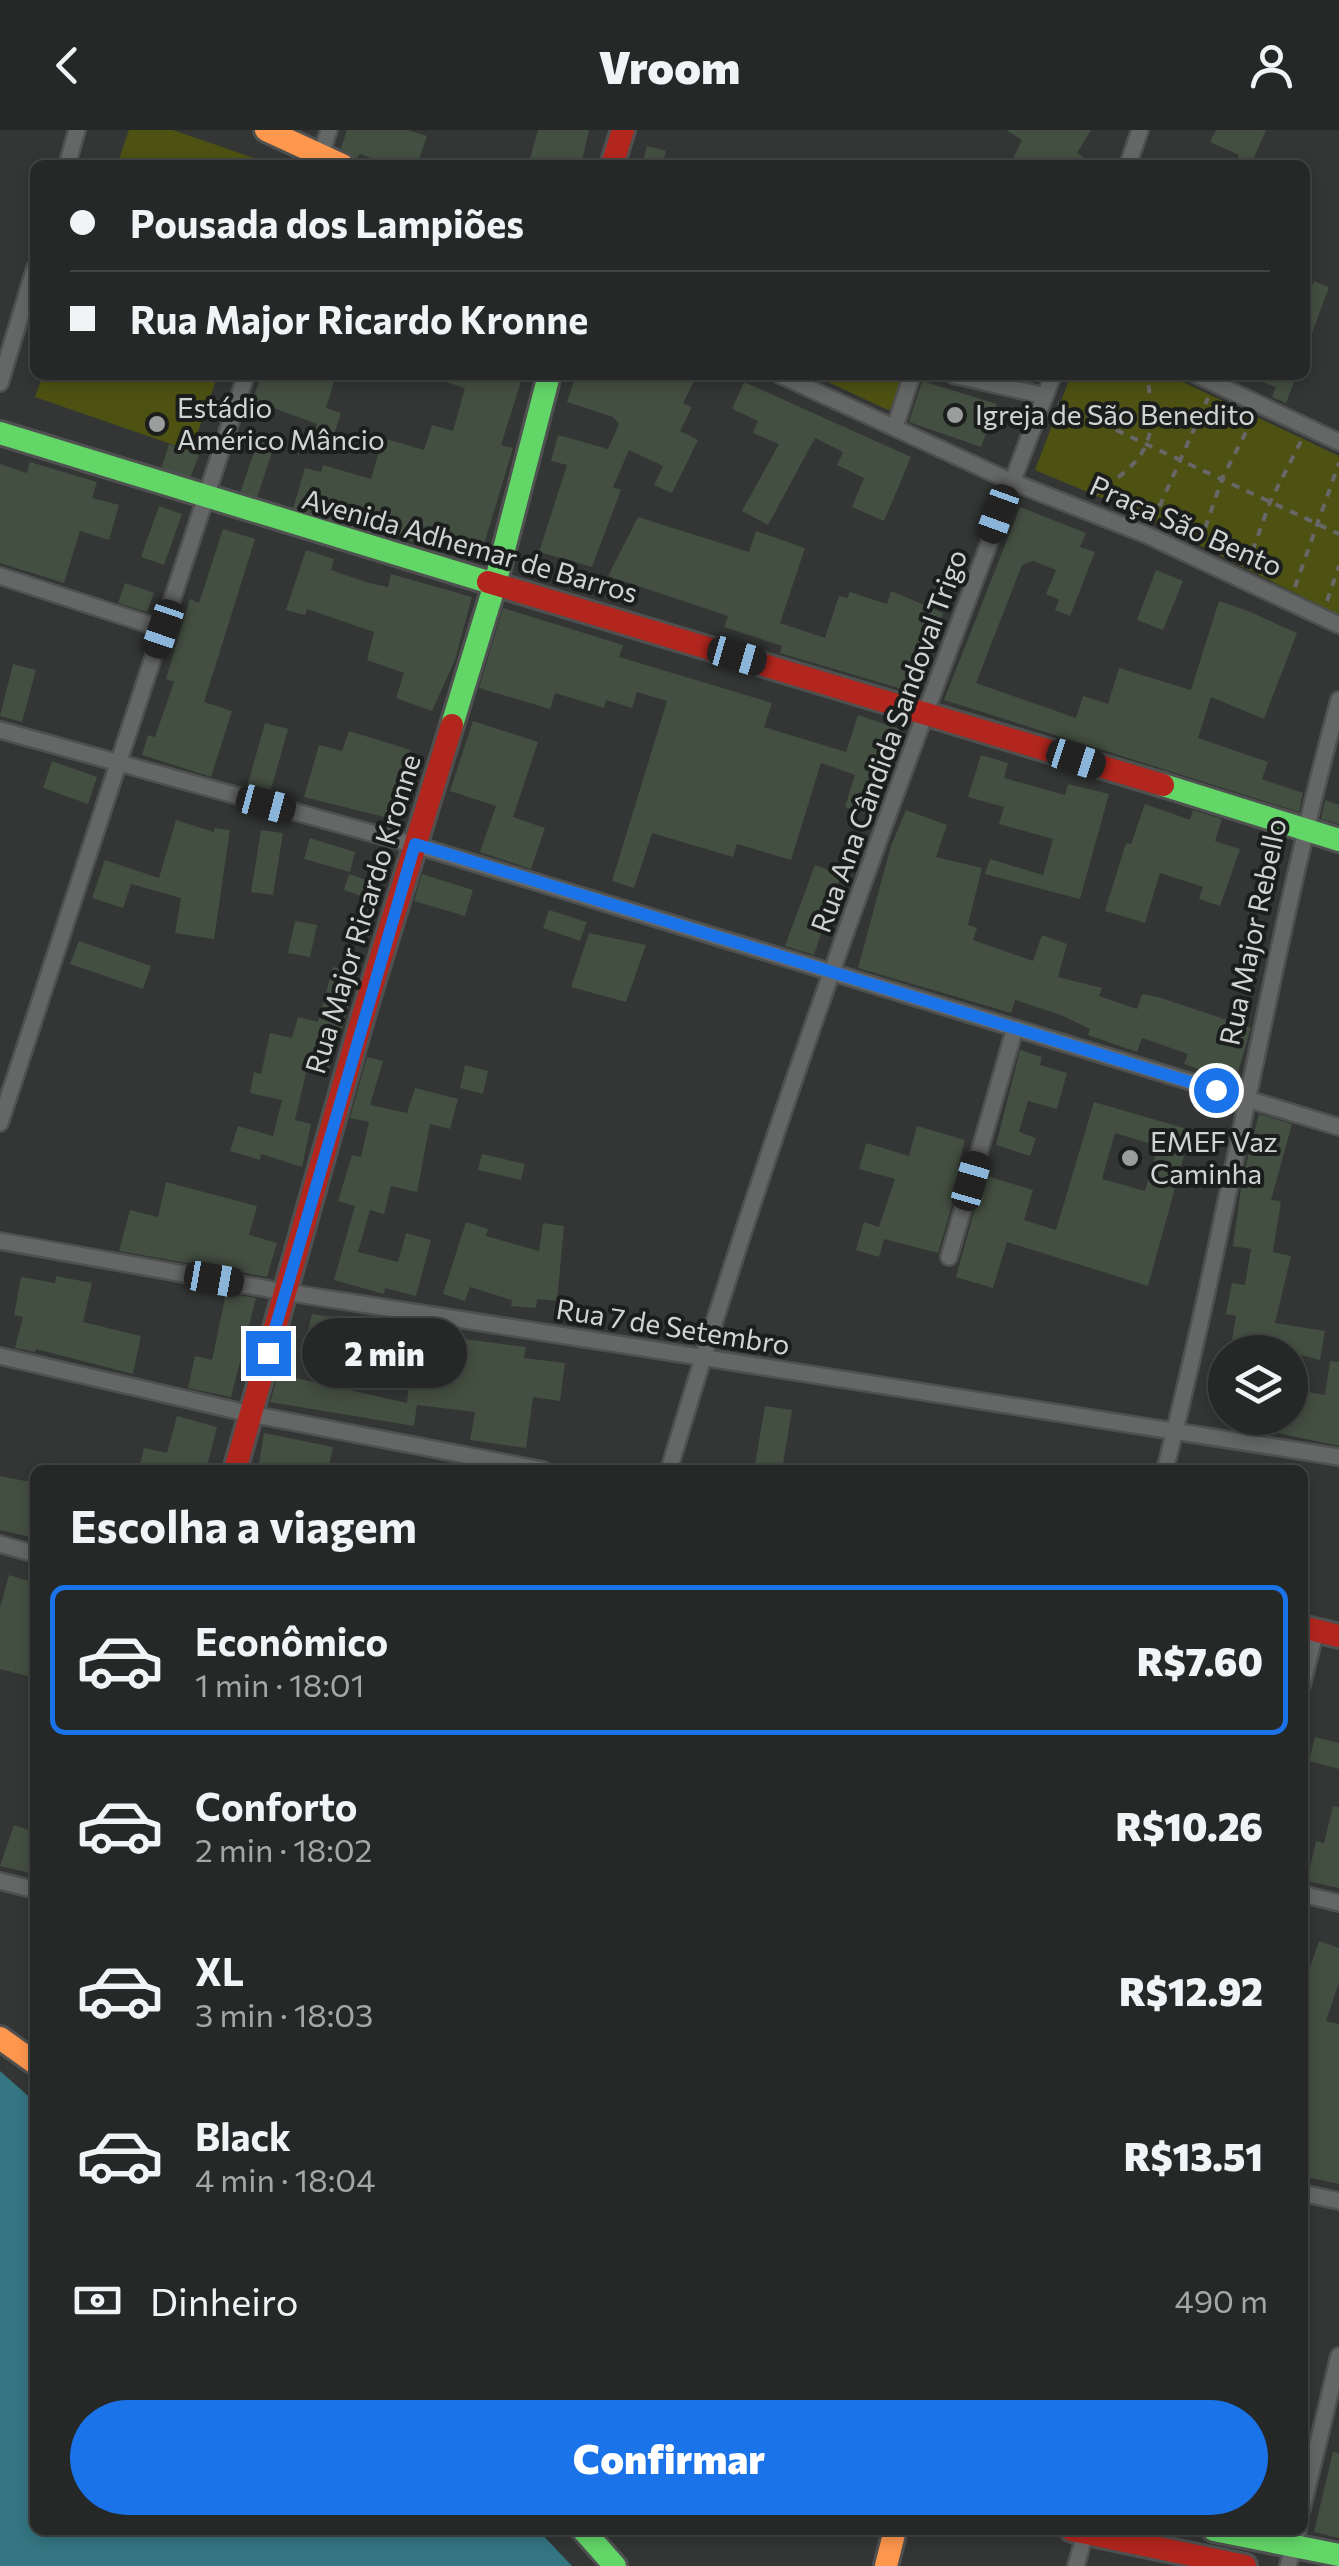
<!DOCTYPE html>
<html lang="pt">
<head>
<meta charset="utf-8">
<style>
  body { margin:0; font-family:Commissioner,sans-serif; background:#323433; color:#f1f3f6; height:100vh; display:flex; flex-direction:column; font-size:38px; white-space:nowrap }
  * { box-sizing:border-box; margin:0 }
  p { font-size:32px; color:#a4a6a7 }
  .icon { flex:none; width:55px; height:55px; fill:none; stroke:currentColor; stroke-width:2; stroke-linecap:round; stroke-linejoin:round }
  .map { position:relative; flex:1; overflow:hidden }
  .side { position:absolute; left:30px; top:1335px; width:1278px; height:1070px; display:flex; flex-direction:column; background:#262827; border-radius:15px; box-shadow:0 5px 15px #0003,0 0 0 2px #424444 }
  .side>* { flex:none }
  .guide { position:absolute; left:30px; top:30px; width:1280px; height:220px; border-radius:15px; box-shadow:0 5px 15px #0003,0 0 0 2px #424444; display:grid; align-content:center; height:220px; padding:0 40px; background:#262827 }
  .controls { position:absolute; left:1208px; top:1205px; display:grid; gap:20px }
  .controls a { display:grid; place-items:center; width:100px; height:100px; border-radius:50%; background:#262827; box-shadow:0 5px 15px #0003,0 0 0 2px #424444; font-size:50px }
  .end { position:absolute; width:45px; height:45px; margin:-22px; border:12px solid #1a73e8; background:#fff; box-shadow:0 0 0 5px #fff }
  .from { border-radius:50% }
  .bubble { position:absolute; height:70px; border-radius:35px; background:#262827; box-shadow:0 5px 15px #0003,0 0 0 2px #424444; font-size:32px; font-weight:800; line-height:70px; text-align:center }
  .car { position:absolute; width:30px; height:60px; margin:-30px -15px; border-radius:12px; box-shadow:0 0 8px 2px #0007; background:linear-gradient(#222 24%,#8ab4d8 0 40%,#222 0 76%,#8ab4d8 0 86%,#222 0) }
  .guide b { display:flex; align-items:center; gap:35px; height:95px; font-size:38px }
  .guide b+b { border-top:2px solid #424444 }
  .guide i { width:25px; height:25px; background:#f1f3f6 }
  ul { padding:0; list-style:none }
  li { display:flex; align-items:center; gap:30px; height:150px; margin:0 20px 15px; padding:0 20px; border:5px solid transparent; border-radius:15px }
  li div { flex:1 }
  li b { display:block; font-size:38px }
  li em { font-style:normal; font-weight:800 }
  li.active { border-color:#1a73e8 }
  li>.icon { width:90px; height:90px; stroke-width:1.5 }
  h2 { padding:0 40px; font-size:45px; line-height:120px }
  .pay { display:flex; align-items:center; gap:25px; height:110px; padding:0 40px; font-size:38px }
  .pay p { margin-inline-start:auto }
  .action { display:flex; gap:20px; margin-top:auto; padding:20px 40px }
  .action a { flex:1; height:115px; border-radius:60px; background:#1a73e8; color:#fff; font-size:40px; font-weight:800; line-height:115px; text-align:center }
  header { display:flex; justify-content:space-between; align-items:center; height:130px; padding:0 40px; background:#262827; font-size:45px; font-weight:800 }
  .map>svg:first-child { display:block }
  .green { fill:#4d5213 }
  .water { fill:#347682 }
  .building { fill:#434f41; fill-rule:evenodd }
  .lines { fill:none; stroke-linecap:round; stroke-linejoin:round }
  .street-casing { stroke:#4f5150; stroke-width:20 }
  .fast-casing { stroke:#4f5150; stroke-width:28 }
  .slow-casing { stroke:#4f5150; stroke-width:28 }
  .jam-casing { stroke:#4f5150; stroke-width:28 }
  .path { stroke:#666766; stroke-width:4; stroke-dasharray:8 8; stroke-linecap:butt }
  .street { stroke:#656766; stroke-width:15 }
  .fast { stroke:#63d668; stroke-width:22 }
  .slow { stroke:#ff974d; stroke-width:22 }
  .jam { stroke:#b3261e; stroke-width:22 }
  .route { stroke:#1a73e8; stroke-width:12 }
  .poi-dot { fill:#9a9d9b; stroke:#1c1e1d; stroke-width:4 }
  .labels { text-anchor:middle; stroke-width:8; stroke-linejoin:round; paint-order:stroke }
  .poi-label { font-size:28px; fill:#d1d4d2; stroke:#1c1e1d; text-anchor:start }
  .street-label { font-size:28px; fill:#d1d4d2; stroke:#1c1e1d }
</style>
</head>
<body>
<header><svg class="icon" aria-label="back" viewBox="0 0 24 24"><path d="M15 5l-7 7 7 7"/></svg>Vroom<svg class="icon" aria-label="person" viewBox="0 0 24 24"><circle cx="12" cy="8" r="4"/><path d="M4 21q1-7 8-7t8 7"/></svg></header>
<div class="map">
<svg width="1339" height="2436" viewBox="0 0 1339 2436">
  <rect width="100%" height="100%" fill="#333634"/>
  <g class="green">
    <path d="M129,0H173L274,35H117Z"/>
    <path d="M43,245H218L191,321L35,267Z"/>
    <path d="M813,245H904L894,277L888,280Z"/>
    <path d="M1071,245H1168L1339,326V485L1121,376L1035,340Z"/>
  </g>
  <path class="water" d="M0,1941L35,1972V2400H538L572,2436H0Z"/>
  <g class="building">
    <path d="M347,0H408L427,6L417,35H391L360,24L356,29L341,18Z"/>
    <path d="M538,0H589L581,35H528Z"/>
    <path d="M1006,0H1091L1077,23L1095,35H1010L1022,10Z"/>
    <path d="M1216,0H1266L1251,35H1234L1239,25L1210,12Z"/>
    <path d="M647,16L666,21L662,35H642Z"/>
    <path d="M1314,151L1329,157L1307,217L1305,176Z"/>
    <path d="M262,245H336L326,278L341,283L331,313L313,307L317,294L252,270Z"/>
    <path d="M436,245H523L501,315L513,318L479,431L389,405L393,391L361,381L357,397L293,379L305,338L321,342L323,335L371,349L383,308L424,320L432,295L453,301L465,258L436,249Z"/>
    <path d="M576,245H697L683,273L692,277L680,301L698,310L672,363L654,355L663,336L629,320L613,357L621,360L592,437L539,422L567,335L551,331L558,305L608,319L619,294L613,287L567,272Z"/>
    <path d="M1297,245L1286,273L1272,267L1276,257L1249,247Z"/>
    <path d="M922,251L997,274L981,317L909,292Z"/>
    <path d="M744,252L911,327L884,391L852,377L864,348L837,335L843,322L815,308L768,395L742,381L779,314L753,303L758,291L732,279Z"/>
    <path d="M260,305L276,310L257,368L240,363Z"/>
    <path d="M169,314L199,325L190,348L161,339Z"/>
    <path d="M30,332L97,352L92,368L119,375L109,410L80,401L64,453L0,433V334L27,343Z"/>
    <path d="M159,376L182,384L164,435L141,427Z"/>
    <path d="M1020,377L1086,403L1080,417L1095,422L1070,486L1055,480L1059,470L1046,464L1056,440L1033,431L1022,435L976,553L1076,588L1083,566L1108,574L1119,538L1191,560L1219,471L1248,481L1297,503L1264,589L1211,567L1198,608L1268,632L1262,649L1303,663L1299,682L944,570Z"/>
    <path d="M638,387L749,422L756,401L805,418L780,493L825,508L839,466L847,468L850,462L887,474L891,461L943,483L915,563L780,523L782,516L724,497L728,486L608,446Z"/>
    <path d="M223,399L255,409L204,572L232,581L211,647L142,625L148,605L155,607L174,552L166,549L190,469L199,473Z"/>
    <path d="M306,420L334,429L331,440L369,453L388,457L391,444L472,467L455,530L432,581L396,568L404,543L367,530L374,502L307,479L305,485L286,480Z"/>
    <path d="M1156,440L1183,451L1163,500L1137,490Z"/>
    <path d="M125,453L154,463L147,482L118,473Z"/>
    <path d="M503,478L623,515L619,527L772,573L764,597L846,622L858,585L899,599L870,685L845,677L855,645L821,633L791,730L737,714L733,727L652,703L634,758L612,751L667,571L637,562L632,578L606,570L604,578L555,563L550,579L479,558Z"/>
    <path d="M13,534L36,540L22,592L0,586Z"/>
    <path d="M473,591L538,612L513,687L545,698L531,739L480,722L496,676L450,661Z"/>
    <path d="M265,593L288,599L270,663L247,657Z"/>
    <path d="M349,601L411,620L403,645L418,650L413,664L397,659L388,688L304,667L319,615L342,621Z"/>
    <path d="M981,625L1008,633L1004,648L1065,665L1068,654L1109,664L1080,769L985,744L990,729L1043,745L1053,709L999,694L1004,677L968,667Z"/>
    <path d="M52,631L97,647L88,674L43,658Z"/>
    <path d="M1325,670L1339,675V694L1321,689Z"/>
    <path d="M1145,674L1190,690L1193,680L1222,689L1215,711L1240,719L1220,776L1199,769L1203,757L1160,743L1145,793L1105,781L1126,713L1131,714Z"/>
    <path d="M906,680L947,695L936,727L982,738L968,795L977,798L973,810L1033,831L1042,805L1067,814L1058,847L1102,858L1099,866L1137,879L1142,864L1158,867L1251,898L1235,952L1184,934L1188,924L1142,908L1137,922L1088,905L1090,899L1061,885L1015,870L1011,883L858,838L891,716Z"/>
    <path d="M176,690L214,702V698L230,700L214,809L175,803L181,768L131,754L123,778L92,768L105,730L159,748Z"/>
    <path d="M261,700L283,703L273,765L251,762Z"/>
    <path d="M310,708L355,722L350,742L304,729Z"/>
    <path d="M815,735L841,745L814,825L785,816Z"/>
    <path d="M349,744L384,756L378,772L344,760Z"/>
    <path d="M422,744L473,760L465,786L414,771Z"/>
    <path d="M549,780L587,792L580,811L543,798Z"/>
    <path d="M295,791L317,795L310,827L288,823Z"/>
    <path d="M589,803L646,815L626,872L571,857Z"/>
    <path d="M79,811L151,836L143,859L70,834Z"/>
    <path d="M333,837L359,844L329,939L308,934L295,990L311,994L302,1037L261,1024L260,1030L230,1021L238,996L273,1006L282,970L250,963L254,942L261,944L270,903L292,908L298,887L318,892Z"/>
    <path d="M1020,920L1042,927L1040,935L1067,943L1057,979L1028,971L1019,1002L1036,1008L1030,1026L996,1015Z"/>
    <path d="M367,927L383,931L370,975L407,983L415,958L458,969L450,999L430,994L417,1062L391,1056L384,1084L370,1080L358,1122L398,1132L406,1103L431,1110L416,1166L385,1158L384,1164L334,1150L355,1076L338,1071L352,1025L361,1027L369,992L350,988Z"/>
    <path d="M465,935L488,941L483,964L460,958Z"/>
    <path d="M1094,972L1191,1000L1148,1156L1007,1112L993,1158L956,1147L984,1045L1033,1060L1024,1090L1056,1100ZM1115,1003L1158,1016L1145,1061L1102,1049Z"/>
    <path d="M1259,984L1292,994L1271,1070L1281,1071L1273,1122L1291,1126L1275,1193L1325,1201L1320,1230L1290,1222H1230L1236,1186L1226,1184L1232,1153L1245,1155L1251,1119L1233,1116L1242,1051Z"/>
    <path d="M917,996L965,1010L958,1037L963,1038L938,1123L884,1109L879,1127L856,1120L864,1092L879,1097L895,1049L859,1039L866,1013L909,1026Z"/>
    <path d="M482,1024L525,1034L521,1050L478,1040Z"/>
    <path d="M166,1052L257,1076L249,1105L277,1113L267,1147L119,1121L130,1080L158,1087Z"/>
    <path d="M466,1092L488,1099L486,1106L539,1121L543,1093L564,1096L557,1171L537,1169L536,1178L511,1176L512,1170L470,1157L465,1171L443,1164Z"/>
    <path d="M56,1146L92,1153L83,1192L141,1206L133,1244L36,1219L35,1222L15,1218L23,1187L14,1185L21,1147L55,1153Z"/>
    <path d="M226,1163L256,1168L231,1267L188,1258L195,1226L212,1230Z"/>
    <path d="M312,1184L379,1194L378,1198L526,1217L524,1228L565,1233L560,1271L533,1267L526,1318L470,1310L475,1282L417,1275L414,1296L270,1272L283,1227L290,1228L287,1246L407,1273L410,1243L302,1226Z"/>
    <path d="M1330,1231L1339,1232V1316L1246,1296L1247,1288H1290V1259L1325,1265Z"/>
    <path d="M765,1276L792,1280L782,1340H754Z"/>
    <path d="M177,1286L217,1297L206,1340L140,1335L144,1318L167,1323Z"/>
    <path d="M264,1303L333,1317L328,1340H258Z"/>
    <path d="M0,1346L35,1353V1408L0,1400Z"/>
    <path d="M9,1445L35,1453V1548L0,1539V1478Z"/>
    <path d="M1315,1607L1339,1613V1639L1309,1631Z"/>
    <path d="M1333,1676L1339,1677V1758L1307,1751L1316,1711L1324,1713Z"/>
    <path d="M14,1695L35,1702V1744L0,1736Z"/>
    <path d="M1319,1811L1339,1818V1852L1326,1891L1339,1894V2054L1302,2046V1860Z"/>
    <path d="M1333,2322L1339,2323V2408L1314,2402Z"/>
  </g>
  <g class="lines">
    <defs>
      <g id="street">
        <path d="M318,34L329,0"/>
        <path d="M67,35L77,0"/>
        <path d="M1128,35L1140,0"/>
        <path d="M780,245L1010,351L1147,405L1339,495"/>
        <path d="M953,245L1045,266"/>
        <path d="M1197,245L1339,312"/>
        <path d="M0,253L35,138"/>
        <path d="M895,297L912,245"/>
        <path d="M0,446L163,499"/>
        <path d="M0,600L415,715L1339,997"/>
        <path d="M0,993L246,245"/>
        <path d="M0,1111L285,1162L1339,1327"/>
        <path d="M949,1127L1015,898"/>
        <path d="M0,1226L251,1284L543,1340"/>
        <path d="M669,1340C779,969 915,606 1053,245"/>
        <path d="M1165,1340C1230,1085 1270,824 1339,570"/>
        <path d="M0,1414L35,1424"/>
        <path d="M1302,1555L1316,1500"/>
        <path d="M0,1751L35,1760"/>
        <path d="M1302,1764L1339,1773"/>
        <path d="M1302,2063L1339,2071"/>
        <path d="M1302,2379L1339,2226"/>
        <path d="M1076,2436L1086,2400"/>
        <path d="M1288,2436L1298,2400"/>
      </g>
      <g id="fast">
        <path d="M0,303L488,452"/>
        <path d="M452,595L495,454L549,245"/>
        <path d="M1163,655L1339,710"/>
        <path d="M583,2400L615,2436"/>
        <path d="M1214,2400L1339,2425"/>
      </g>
      <g id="slow">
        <path d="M266,0L342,35"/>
        <path d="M0,1908L35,1933"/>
        <path d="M886,2436L895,2400"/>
      </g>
      <g id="jam">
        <path d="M612,35L623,0"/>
        <path d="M488,452L1163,655"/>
        <path d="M235,1340L362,889L452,595"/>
        <path d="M1302,1497L1339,1506"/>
        <path d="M1072,2400L1245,2436"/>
      </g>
    </defs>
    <use href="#street" class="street-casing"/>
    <use href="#fast" class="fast-casing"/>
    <use href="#slow" class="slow-casing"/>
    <use href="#jam" class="jam-casing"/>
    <g class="path">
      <path d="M1058,273L1339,404"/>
      <path d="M1092,366C1149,328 1158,314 1147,245"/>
      <path d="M1153,391L1208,268"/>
      <path d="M1200,413L1222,349L1253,288"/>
      <path d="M1247,436L1270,372L1301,311"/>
      <path d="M1295,457L1339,333"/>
      <path d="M1327,471L1339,436"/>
    </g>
    <use href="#street" class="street"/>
    <use href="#fast" class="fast"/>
    <use href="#slow" class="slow"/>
    <use href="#jam" class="jam"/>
  </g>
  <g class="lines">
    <path class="route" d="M268,1223L415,714L1216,960"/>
  </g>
  <g class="poi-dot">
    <circle cx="955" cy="285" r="10"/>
    <circle cx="157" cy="294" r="10"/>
    <circle cx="1130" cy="1028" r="10"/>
  </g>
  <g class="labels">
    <g class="poi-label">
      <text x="177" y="288">Estádio<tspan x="177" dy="32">Américo Mâncio</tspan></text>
      <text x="975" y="295">Igreja de São Benedito</text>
      <text x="1150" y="1022">EMEF Vaz<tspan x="1150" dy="32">Caminha</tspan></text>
    </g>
    <g class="street-label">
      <text transform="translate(1186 396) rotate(24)" y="10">Praça São Bento</text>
      <text transform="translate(470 416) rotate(16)" y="10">Avenida Adhemar de Barros</text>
      <text transform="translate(889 611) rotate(-70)" y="10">Rua Ana Cândida Sandoval Trigo</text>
      <text transform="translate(363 784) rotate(-73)" y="10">Rua Major Ricardo Kronne</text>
      <text transform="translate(1253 802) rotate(-78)" y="10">Rua Major Rebello</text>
      <text transform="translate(673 1197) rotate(9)" y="10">Rua 7 de Setembro</text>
    </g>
  </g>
</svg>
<div class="controls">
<a><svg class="icon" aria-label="layers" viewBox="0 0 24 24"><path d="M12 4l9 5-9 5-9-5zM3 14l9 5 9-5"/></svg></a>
</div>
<i class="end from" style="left:1216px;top:960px"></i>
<i class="end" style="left:268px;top:1223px"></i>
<div class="bubble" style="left:302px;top:1188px;width:165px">2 min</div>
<i class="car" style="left:998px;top:384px;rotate:200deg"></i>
<i class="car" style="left:163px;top:499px;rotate:199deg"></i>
<i class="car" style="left:737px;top:526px;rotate:106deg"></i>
<i class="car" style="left:1076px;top:629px;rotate:108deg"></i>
<i class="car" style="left:266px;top:674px;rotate:105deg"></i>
<i class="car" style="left:971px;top:1051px;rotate:16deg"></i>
<i class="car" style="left:214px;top:1149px;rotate:100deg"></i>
<div class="guide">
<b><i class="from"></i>Pousada dos Lampiões</b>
<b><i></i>Rua Major Ricardo Kronne</b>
</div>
<section class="side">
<h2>Escolha a viagem</h2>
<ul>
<li class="active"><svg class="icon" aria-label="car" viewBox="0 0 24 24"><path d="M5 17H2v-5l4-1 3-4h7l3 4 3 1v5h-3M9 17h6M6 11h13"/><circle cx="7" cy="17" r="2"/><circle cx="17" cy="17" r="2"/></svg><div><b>Econômico</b><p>1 min · 18:01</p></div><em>R$7.60</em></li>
<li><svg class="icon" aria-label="car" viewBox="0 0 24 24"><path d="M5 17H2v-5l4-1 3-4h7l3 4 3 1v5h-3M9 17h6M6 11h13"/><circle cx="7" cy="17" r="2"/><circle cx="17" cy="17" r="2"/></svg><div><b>Conforto</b><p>2 min · 18:02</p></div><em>R$10.26</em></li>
<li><svg class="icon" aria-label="car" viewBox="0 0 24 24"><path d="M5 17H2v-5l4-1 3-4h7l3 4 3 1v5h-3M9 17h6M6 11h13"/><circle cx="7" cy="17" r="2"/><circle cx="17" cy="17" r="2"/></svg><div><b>XL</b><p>3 min · 18:03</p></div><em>R$12.92</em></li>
<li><svg class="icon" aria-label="car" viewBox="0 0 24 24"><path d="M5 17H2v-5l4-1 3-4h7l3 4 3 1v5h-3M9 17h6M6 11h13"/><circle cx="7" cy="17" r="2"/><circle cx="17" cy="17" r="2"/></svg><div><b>Black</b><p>4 min · 18:04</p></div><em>R$13.51</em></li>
</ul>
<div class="pay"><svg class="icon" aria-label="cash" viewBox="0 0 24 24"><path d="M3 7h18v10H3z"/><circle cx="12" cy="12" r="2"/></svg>Dinheiro<p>490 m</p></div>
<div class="action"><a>Confirmar</a></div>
</section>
</div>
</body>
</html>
